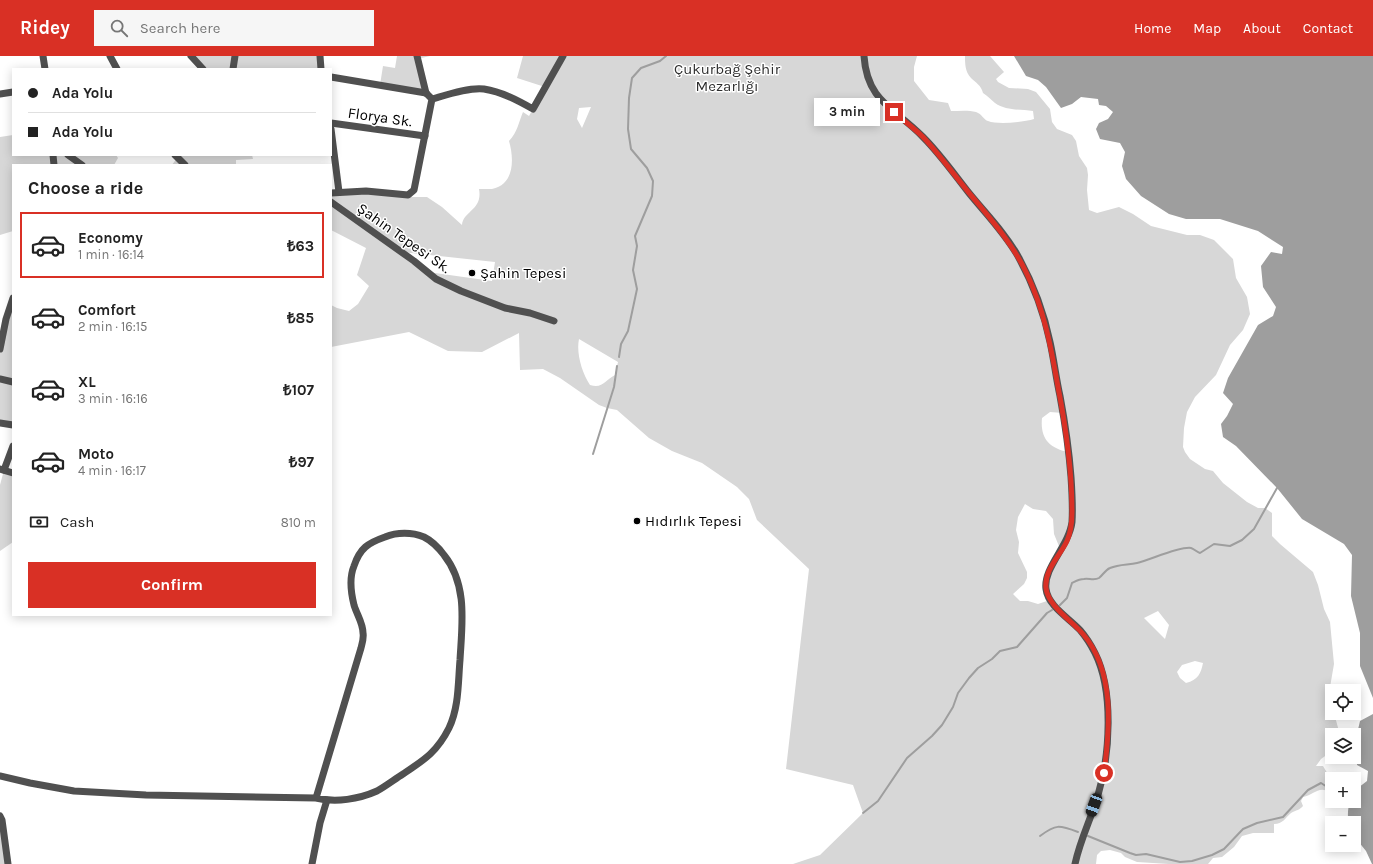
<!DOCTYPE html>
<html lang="en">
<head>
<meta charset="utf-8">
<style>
  body { margin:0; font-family:Karla,sans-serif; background:#f6f6f6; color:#222; height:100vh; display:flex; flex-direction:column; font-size:15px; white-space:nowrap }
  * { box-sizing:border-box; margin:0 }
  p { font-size:13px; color:#767676 }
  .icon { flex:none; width:22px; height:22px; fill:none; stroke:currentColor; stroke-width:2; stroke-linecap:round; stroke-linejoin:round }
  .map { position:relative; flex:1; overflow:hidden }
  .details { position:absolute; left:12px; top:108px; width:320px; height:452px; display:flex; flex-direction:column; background:#fff; border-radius:0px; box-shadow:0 2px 10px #0003 }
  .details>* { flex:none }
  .top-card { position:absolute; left:12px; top:12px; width:320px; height:88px; border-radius:0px; box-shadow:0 2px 10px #0003; display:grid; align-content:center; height:88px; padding:0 16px; background:#fff }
  .controls { position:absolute; left:1325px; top:628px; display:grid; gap:8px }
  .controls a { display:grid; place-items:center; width:36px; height:36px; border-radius:0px; background:#fff; box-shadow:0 2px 10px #0003; font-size:20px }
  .end { position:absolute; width:18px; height:18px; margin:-9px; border:5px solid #d93025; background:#fff; box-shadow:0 0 0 2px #fff }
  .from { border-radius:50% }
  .bubble { position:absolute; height:28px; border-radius:0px; background:#fff; box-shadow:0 2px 10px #0003; font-size:13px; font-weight:700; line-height:28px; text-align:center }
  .car { position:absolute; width:12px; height:24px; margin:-12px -6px; border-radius:5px; box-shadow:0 0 3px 1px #0007; background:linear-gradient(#222 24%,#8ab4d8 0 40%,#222 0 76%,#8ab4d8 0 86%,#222 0) }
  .top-card b { display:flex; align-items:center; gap:14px; height:38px; font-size:15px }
  .top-card b+b { border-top:1px solid #e0e0e0 }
  .top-card i { width:10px; height:10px; background:#222 }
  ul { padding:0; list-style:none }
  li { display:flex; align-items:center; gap:12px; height:66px; margin:0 8px 6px; padding:0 8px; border:2px solid transparent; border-radius:0px }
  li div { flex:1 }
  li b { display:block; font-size:15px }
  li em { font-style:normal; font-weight:700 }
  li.active { border-color:#d93025 }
  li>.icon { width:36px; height:36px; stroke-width:1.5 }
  h2 { padding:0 16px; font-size:18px; line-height:48px }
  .pay { display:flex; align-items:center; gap:10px; height:44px; padding:0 16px; font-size:15px }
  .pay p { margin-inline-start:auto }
  .button { display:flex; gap:8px; margin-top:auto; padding:8px 16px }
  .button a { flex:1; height:46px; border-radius:0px; background:#d93025; color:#fff; font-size:16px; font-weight:700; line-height:46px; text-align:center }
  header { display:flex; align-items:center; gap:24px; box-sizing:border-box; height:56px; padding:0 20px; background:#d93025; color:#fff }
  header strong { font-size:19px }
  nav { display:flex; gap:22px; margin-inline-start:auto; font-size:14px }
  .search { width:280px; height:36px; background:#f6f6f6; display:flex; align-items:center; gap:10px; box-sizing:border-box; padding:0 14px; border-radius:0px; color:#767676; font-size:15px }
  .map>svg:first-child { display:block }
  .green { fill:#d7d7d7; fill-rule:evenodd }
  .water { fill:#9e9e9e }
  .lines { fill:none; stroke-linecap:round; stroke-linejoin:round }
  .stream { stroke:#9e9e9e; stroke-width:2 }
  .minor { stroke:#505050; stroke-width:7 }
  .route { stroke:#d93025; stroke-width:5 }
  .poi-dot { fill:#000; stroke:#fff; stroke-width:1.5 }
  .labels { text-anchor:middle; stroke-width:3; stroke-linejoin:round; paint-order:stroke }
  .park-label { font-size:15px; fill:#2e2e2e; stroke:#fff }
  .street-label { font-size:15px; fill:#000; stroke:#fff }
  .poi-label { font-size:15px; fill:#000; stroke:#fff; text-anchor:start }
</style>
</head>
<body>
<header>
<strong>Ridey</strong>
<div class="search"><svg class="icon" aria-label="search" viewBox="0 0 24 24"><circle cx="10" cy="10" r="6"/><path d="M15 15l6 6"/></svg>Search here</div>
<nav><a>Home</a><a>Map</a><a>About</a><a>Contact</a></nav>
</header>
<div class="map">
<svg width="1373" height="808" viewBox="0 0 1373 808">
  <rect width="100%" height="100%" fill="#fff"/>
  <g class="green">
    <path d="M191,0H320L321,13H203Z"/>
    <path d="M397,0H430L417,3L426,37L380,29L383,10L395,12Z"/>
    <path d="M523,0H917L914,11V25L929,44L948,47L951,55C959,55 969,54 976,56C982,58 984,64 988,65C998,69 1024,66 1034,63L1033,55C1021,53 1006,55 995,47C991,44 988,40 983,37C981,29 976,27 971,22C965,16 965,7 965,0H990L1004,16L996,23L998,26L1009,32L1028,33L1036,36L1050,53L1052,66L1057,73L1072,79L1076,85L1079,100L1087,112L1088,119L1087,134L1089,154L1097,157L1119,151L1133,158L1151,170L1187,179H1200L1214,184L1233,203L1236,222L1247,241L1250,258L1243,274L1230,289L1216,319L1195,341L1187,356L1184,372L1183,391L1185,396L1190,403L1205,413L1213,415L1223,427L1247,446L1258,452H1265L1272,457V480L1280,488L1313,516L1318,529L1324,553L1330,566L1334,608L1329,637L1332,657H1334L1340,679H1332V695L1321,703L1316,710H1323L1332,725V738C1319,728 1315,739 1303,741L1301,745L1303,750C1300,754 1296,754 1291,757C1285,762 1283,768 1274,768V777H1253L1242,780L1234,791L1222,801L1213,802L1208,808H1169L1137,806L1125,801L1121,797L1110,794L1101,795L1097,799L1096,808H793L820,799L863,757L853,729L786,713L809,513L757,464L749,443L737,431L702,407L672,395L649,382L617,354L607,352L599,349L560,322L543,313L520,314L519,277L482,296L448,295L409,276L331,291V249L337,252L349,255L358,248L369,230L357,219L366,192L331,174V137L409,138L412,141H427L442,151L462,169C463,155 483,154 479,133C483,133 488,133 492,133C515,128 514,102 509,85C518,75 518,68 523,56L529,60L545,31L517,22ZM591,51L582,72L577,63L579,52ZM402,196L495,206L492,225L428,216ZM579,283L618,306L615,319C605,324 603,333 590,329C582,317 576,297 579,283ZM1050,356L1063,357L1068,396C1049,392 1040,382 1042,362ZM1025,448L1033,453L1046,455L1053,463L1054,478L1061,495L1046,527L1050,544L1038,548L1028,545H1020L1013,538L1024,528L1027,522V516L1018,497L1019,486L1016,474L1018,461ZM1158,555L1169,569L1165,583L1144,562ZM1195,605L1203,607C1201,617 1198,624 1186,627L1180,622L1177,616L1182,609Z"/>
    <path d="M13,79V99H116L118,102L114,109H13V175L0,179V81Z"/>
    <path d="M179,99H252L253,103L236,104V109H172Z"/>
    <path d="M13,242V369L0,367V293Z"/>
    <path d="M4,414L13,417V486L0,495V429Z"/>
    <path d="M0,760L8,808H0Z"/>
  </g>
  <g class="water">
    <path d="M1014,0H1373V642L1360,610V577L1351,540L1352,499L1344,488L1302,463L1277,432L1236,390L1223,381L1221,368L1227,360L1233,348L1223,337L1228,322L1258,269L1273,260L1276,251L1263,231L1261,210L1271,196L1282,198L1283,191L1258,175L1220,163H1186L1169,158L1141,140L1126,123L1122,110L1125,96L1120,87L1100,83L1096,73L1099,67L1108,63L1113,56L1106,50L1099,49L1098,43L1081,41L1072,48L1061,52L1046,31L1038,24L1026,20Z"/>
    <path d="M1373,658V808H1372L1366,795L1354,780V767H1349C1347,761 1348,751 1350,745H1354V735L1367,725L1368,715L1357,709L1356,682L1360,665Z"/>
  </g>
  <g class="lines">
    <g class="stream">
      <path d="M619,301L621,288L628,275L637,233L633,214L637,190L635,180L652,140L653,125L647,112L631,93L628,73L629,42L632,22L641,12L660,5L666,0"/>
      <path d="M593,398L614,331L617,310"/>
      <path d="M1060,549L1067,542L1072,527C1076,525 1079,523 1084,523C1089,522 1094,525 1099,522C1103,519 1105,514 1110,512C1119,508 1128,509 1137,507C1150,504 1180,490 1191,492C1194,493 1197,496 1200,497L1214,488L1230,490L1242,484L1254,473L1277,432"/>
      <path d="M863,757L878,745L907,702L932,680L942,669L953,651L958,637L969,622L978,612L992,603L1000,595L1017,591L1047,557L1052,554"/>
      <path d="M1040,780C1056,768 1059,769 1078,776"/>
      <path d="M1088,780L1130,797L1136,799L1146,798L1180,806L1192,805L1212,799L1224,793L1243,773L1257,767L1283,761L1308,734L1321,727L1332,734"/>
    </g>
    <g class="minor">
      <path d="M43,0L45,13"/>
      <path d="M110,0L117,13"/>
      <path d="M191,0L203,13"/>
      <path d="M320,0L321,13"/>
      <path d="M417,0L426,37"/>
      <path d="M864,0C867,46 895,52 923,81C940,98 954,118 969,137C986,158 1006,178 1019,202C1033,228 1044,257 1050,286C1054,304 1056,322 1060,340C1065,367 1069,394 1071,421C1072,436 1073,451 1072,466C1069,490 1043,512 1046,533C1048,550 1069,562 1080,574C1086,581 1091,589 1095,597C1114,635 1110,699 1098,739C1091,763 1080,784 1075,808"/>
      <path d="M233,13L235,0"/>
      <path d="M331,21L426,37"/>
      <path d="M0,38L13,36"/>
      <path d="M432,43C446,39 469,31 484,33C502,36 517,44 533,53L563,0"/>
      <path d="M331,67L425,80"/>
      <path d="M331,73L339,136"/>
      <path d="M53,99L54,109"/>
      <path d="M68,99L82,109"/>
      <path d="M175,99L185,109"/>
      <path d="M331,137L366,135L408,139L414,134L432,43L426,37"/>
      <path d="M331,146L414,205L436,223L461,235L505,252L530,257L554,265"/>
      <path d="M0,293L6,263L13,242"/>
      <path d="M0,323L13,326"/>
      <path d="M0,367L13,369"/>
      <path d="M0,413L13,417"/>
      <path d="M4,414L13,390"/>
      <path d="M0,720L30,727L74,735L146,739L316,742C336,747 359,743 377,735C386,730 395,723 403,718C424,704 437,696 449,672C459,651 458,627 460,604C462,568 468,529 444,499C438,491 432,485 424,481C412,476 397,476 385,481C368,487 360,492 354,510C349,522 351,537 354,549C357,559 363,567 363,577C364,582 362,588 361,592L316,742"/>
      <path d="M0,760L2,764L8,808"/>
      <path d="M312,808L320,767L327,744"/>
    </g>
  </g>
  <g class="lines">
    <path class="route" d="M894,56C904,65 914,72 923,81C941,100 957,123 975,144C994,167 1013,189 1026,216C1044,253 1051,291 1058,331C1066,372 1072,414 1072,456C1072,466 1071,476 1067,485C1060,500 1044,514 1046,532C1048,550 1072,565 1083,578C1115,615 1110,672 1104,717"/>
  </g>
  <g class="poi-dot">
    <circle cx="472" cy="217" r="4"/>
    <circle cx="637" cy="465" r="4"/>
  </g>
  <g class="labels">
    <g class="park-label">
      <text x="727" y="18">Çukurbağ Şehir<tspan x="727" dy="17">Mezarlığı</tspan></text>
    </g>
    <g class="street-label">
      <text transform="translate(380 61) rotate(8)" y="5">Florya Sk.</text>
      <text transform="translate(404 182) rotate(35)" y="5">Şahin Tepesi Sk.</text>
    </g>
    <g class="poi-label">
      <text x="480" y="222">Şahin Tepesi</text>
      <text x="645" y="470">Hıdırlık Tepesi</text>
    </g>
  </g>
</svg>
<div class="controls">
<a><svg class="icon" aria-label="locate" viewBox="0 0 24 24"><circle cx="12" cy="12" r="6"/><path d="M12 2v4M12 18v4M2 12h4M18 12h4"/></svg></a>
<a><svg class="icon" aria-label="layers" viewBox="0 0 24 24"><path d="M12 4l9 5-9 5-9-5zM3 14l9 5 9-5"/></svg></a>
<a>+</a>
<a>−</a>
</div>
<i class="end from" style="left:1104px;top:717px"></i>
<i class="end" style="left:894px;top:56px"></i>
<div class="bubble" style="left:814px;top:42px;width:66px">3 min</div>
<i class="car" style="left:1094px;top:749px;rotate:200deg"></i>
<div class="top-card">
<b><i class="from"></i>Ada Yolu</b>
<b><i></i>Ada Yolu</b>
</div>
<section class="details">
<h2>Choose a ride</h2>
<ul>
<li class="active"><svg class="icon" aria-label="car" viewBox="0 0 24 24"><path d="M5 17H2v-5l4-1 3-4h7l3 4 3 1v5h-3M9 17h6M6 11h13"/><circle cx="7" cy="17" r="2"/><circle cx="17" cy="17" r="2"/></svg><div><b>Economy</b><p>1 min · 16:14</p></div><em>₺63</em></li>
<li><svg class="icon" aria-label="car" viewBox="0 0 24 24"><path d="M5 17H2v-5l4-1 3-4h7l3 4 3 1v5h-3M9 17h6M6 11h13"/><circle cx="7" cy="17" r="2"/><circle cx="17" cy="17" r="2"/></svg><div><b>Comfort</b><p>2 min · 16:15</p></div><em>₺85</em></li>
<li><svg class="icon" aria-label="car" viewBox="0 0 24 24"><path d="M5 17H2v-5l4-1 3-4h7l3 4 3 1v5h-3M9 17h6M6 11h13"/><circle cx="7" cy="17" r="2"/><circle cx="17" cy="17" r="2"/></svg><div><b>XL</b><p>3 min · 16:16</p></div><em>₺107</em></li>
<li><svg class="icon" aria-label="car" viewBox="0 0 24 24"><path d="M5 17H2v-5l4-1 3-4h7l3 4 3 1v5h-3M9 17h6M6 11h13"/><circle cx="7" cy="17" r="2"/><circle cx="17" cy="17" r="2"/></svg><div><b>Moto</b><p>4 min · 16:17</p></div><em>₺97</em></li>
</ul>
<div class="pay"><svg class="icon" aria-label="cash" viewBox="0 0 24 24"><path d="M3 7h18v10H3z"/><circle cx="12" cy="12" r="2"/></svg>Cash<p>810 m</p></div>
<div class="button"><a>Confirm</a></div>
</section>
</div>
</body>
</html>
